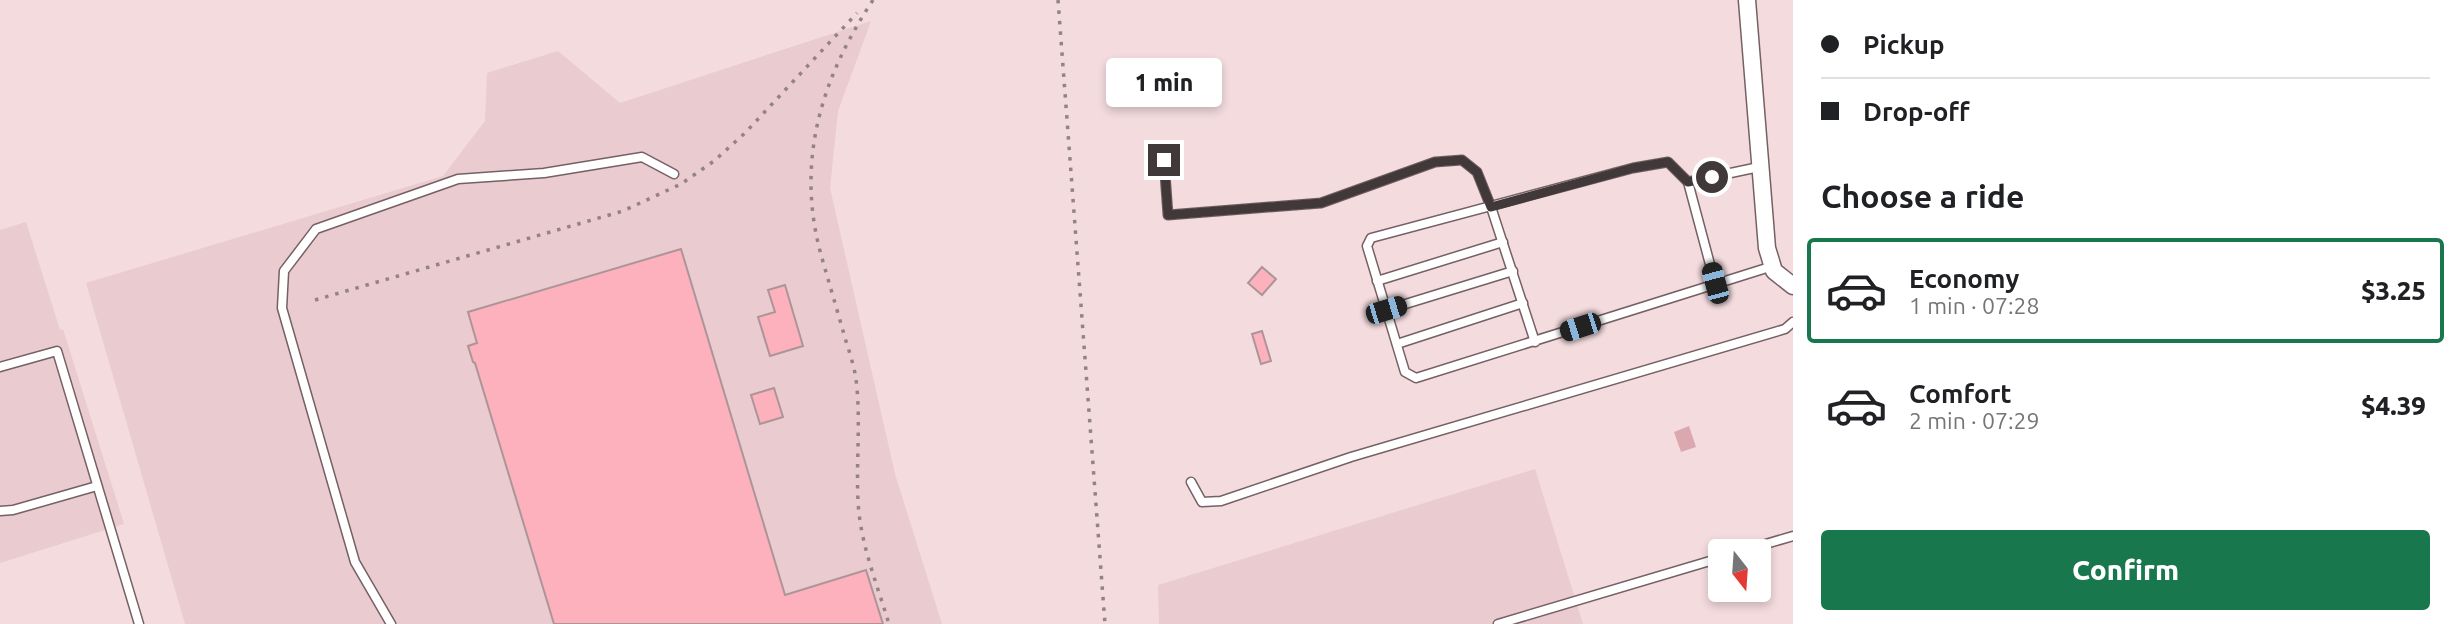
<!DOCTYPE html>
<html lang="en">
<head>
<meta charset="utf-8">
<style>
  body { margin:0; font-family:Ubuntu,sans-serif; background:#f2f2f2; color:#202124; height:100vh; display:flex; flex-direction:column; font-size:26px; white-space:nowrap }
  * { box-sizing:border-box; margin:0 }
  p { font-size:23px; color:#757577 }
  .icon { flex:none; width:38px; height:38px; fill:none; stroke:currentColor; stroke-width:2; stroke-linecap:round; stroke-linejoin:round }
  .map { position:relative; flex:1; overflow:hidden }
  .drawer { display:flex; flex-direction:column; background:#fff; width:665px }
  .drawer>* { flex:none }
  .banner { display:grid; align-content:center; height:154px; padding:0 28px; background:#fff }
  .needle { width:46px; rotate:163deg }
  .fabs { position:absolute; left:1708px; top:539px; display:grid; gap:14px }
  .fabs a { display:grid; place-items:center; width:63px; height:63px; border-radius:7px; background:#fff; box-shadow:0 4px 10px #0003; font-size:35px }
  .end { position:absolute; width:32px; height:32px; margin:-16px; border:9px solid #413839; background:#fff; box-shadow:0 0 0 4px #fff }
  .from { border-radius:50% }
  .bubble { position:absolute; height:49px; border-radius:7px; background:#fff; box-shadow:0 4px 10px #0003; font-size:23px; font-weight:800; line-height:49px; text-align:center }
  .car { position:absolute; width:21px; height:42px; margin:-21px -10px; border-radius:9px; box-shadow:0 0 5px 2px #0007; background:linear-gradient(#222 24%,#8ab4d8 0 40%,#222 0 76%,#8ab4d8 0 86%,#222 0) }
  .banner b { display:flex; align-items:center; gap:24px; height:66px; font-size:26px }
  .banner b+b { border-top:2px solid #e0e0e0 }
  .banner i { width:18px; height:18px; background:#202124 }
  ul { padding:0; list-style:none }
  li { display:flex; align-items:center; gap:21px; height:105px; margin:0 14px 10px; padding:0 14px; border:4px solid transparent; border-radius:7px }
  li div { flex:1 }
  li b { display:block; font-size:26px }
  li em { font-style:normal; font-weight:800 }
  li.on { border-color:#18774d }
  li>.icon { width:63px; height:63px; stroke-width:1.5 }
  h2 { padding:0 28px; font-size:32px; line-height:84px }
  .action { display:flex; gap:14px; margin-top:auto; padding:14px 28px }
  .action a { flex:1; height:80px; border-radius:7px; background:#18774d; color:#fff; font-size:28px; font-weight:800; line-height:80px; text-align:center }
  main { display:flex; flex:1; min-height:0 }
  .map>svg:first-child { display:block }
  .built { fill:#eacbcf }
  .green { fill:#dca8b0 }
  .building { fill:#fcb1bd; stroke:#ac9598; stroke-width:2 }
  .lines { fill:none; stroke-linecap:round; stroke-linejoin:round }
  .service-casing { stroke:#756063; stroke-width:11 }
  .minor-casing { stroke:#756063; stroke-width:19 }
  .service { stroke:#fff; stroke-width:8 }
  .minor { stroke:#fff; stroke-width:16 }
  .rail { stroke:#938385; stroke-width:3.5; stroke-dasharray:3.5 7; stroke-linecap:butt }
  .route { stroke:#413839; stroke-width:9 }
</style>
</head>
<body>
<main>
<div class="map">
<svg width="1793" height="624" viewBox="0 0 1793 624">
  <rect width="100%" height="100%" fill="#f3dbde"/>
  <g class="built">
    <path d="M871,21L838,111L830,188L895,474L942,624H185L86,283L443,176L485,121L487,73L558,51L620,103Z"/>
    <path d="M26,222L60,330L63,329L124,524L0,563V230Z"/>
    <path d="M1535,469L1583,624H1159L1158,585Z"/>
  </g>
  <path class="green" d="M1689,426L1696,447L1681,452L1674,432Z"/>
  <g class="building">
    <path d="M681,249L785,595L866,570L883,624H554L475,363L473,362L468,346L477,343L468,312Z"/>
    <path d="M1262,267L1276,279L1262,295L1248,283Z"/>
    <path d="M785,285L803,346L770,356L758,317L775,312L768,290Z"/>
    <path d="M1262,331L1271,361L1261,364L1252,334Z"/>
    <path d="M774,388L783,417L760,424L751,395Z"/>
  </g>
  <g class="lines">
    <defs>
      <g id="service">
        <path d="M1164,160L1168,215L1321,203L1435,162L1462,160L1477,172L1491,207L1535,342"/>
        <path d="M1759,167L1688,182L1668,162L1633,168L1371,238L1367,246L1405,372L1416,378L1773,266"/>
        <path d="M1688,182L1715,283"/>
        <path d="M1377,281L1503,242"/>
        <path d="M1386,310L1513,271"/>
        <path d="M1397,344L1523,303"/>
        <path d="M0,367L57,351L139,624"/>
        <path d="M1191,482L1202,502L1221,501L1351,457L1785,329L1793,322"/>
        <path d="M0,511L13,510L97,486"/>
        <path d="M1742,551L1793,536"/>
        <path d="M391,624L355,562L282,308L284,271L316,229L458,179L544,173L642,157L674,174"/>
        <path d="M1498,624L1720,558"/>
      </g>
      <path id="minor" d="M1747,0L1767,248L1774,271L1793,286"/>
    </defs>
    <use href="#service" class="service-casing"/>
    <use href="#minor" class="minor-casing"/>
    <use href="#service" class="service"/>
    <use href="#minor" class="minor"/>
    <g class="rail">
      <path d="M873,0C822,77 796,159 820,251C828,280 837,309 845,338C849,351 854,365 856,379C861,420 856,460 858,501C860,543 877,584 889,624"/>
      <path d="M1058,0L1105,624"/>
      <path d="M315,300L623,211L681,184L714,161L745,133L857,13"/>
    </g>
  </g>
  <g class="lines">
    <path class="route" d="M1164,160L1168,215L1321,203L1435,162L1462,160L1477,172L1491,207L1633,168L1668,162L1688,182L1712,177"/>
  </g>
</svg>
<div class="fabs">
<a><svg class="needle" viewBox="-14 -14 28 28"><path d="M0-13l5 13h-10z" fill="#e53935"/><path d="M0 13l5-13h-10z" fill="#757577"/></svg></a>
</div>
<i class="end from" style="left:1712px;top:177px"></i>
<i class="end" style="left:1164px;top:160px"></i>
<div class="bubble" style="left:1106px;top:58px;width:116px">1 min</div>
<i class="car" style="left:1715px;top:283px;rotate:345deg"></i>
<i class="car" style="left:1386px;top:310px;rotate:73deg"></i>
<i class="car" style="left:1580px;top:327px;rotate:252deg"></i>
</div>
<section class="drawer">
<div class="banner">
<b><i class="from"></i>Pickup</b>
<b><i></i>Drop-off</b>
</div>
<h2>Choose a ride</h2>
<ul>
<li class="on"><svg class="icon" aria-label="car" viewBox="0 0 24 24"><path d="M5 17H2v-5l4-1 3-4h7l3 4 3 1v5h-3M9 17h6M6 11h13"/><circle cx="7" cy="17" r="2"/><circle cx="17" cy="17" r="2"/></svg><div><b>Economy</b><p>1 min · 07:28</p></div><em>$3.25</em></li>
<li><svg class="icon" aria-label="car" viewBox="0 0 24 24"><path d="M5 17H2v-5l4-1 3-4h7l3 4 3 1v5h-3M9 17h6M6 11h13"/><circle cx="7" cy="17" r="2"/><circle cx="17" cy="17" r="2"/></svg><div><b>Comfort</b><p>2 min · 07:29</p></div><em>$4.39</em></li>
</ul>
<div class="action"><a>Confirm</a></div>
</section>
</main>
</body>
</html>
